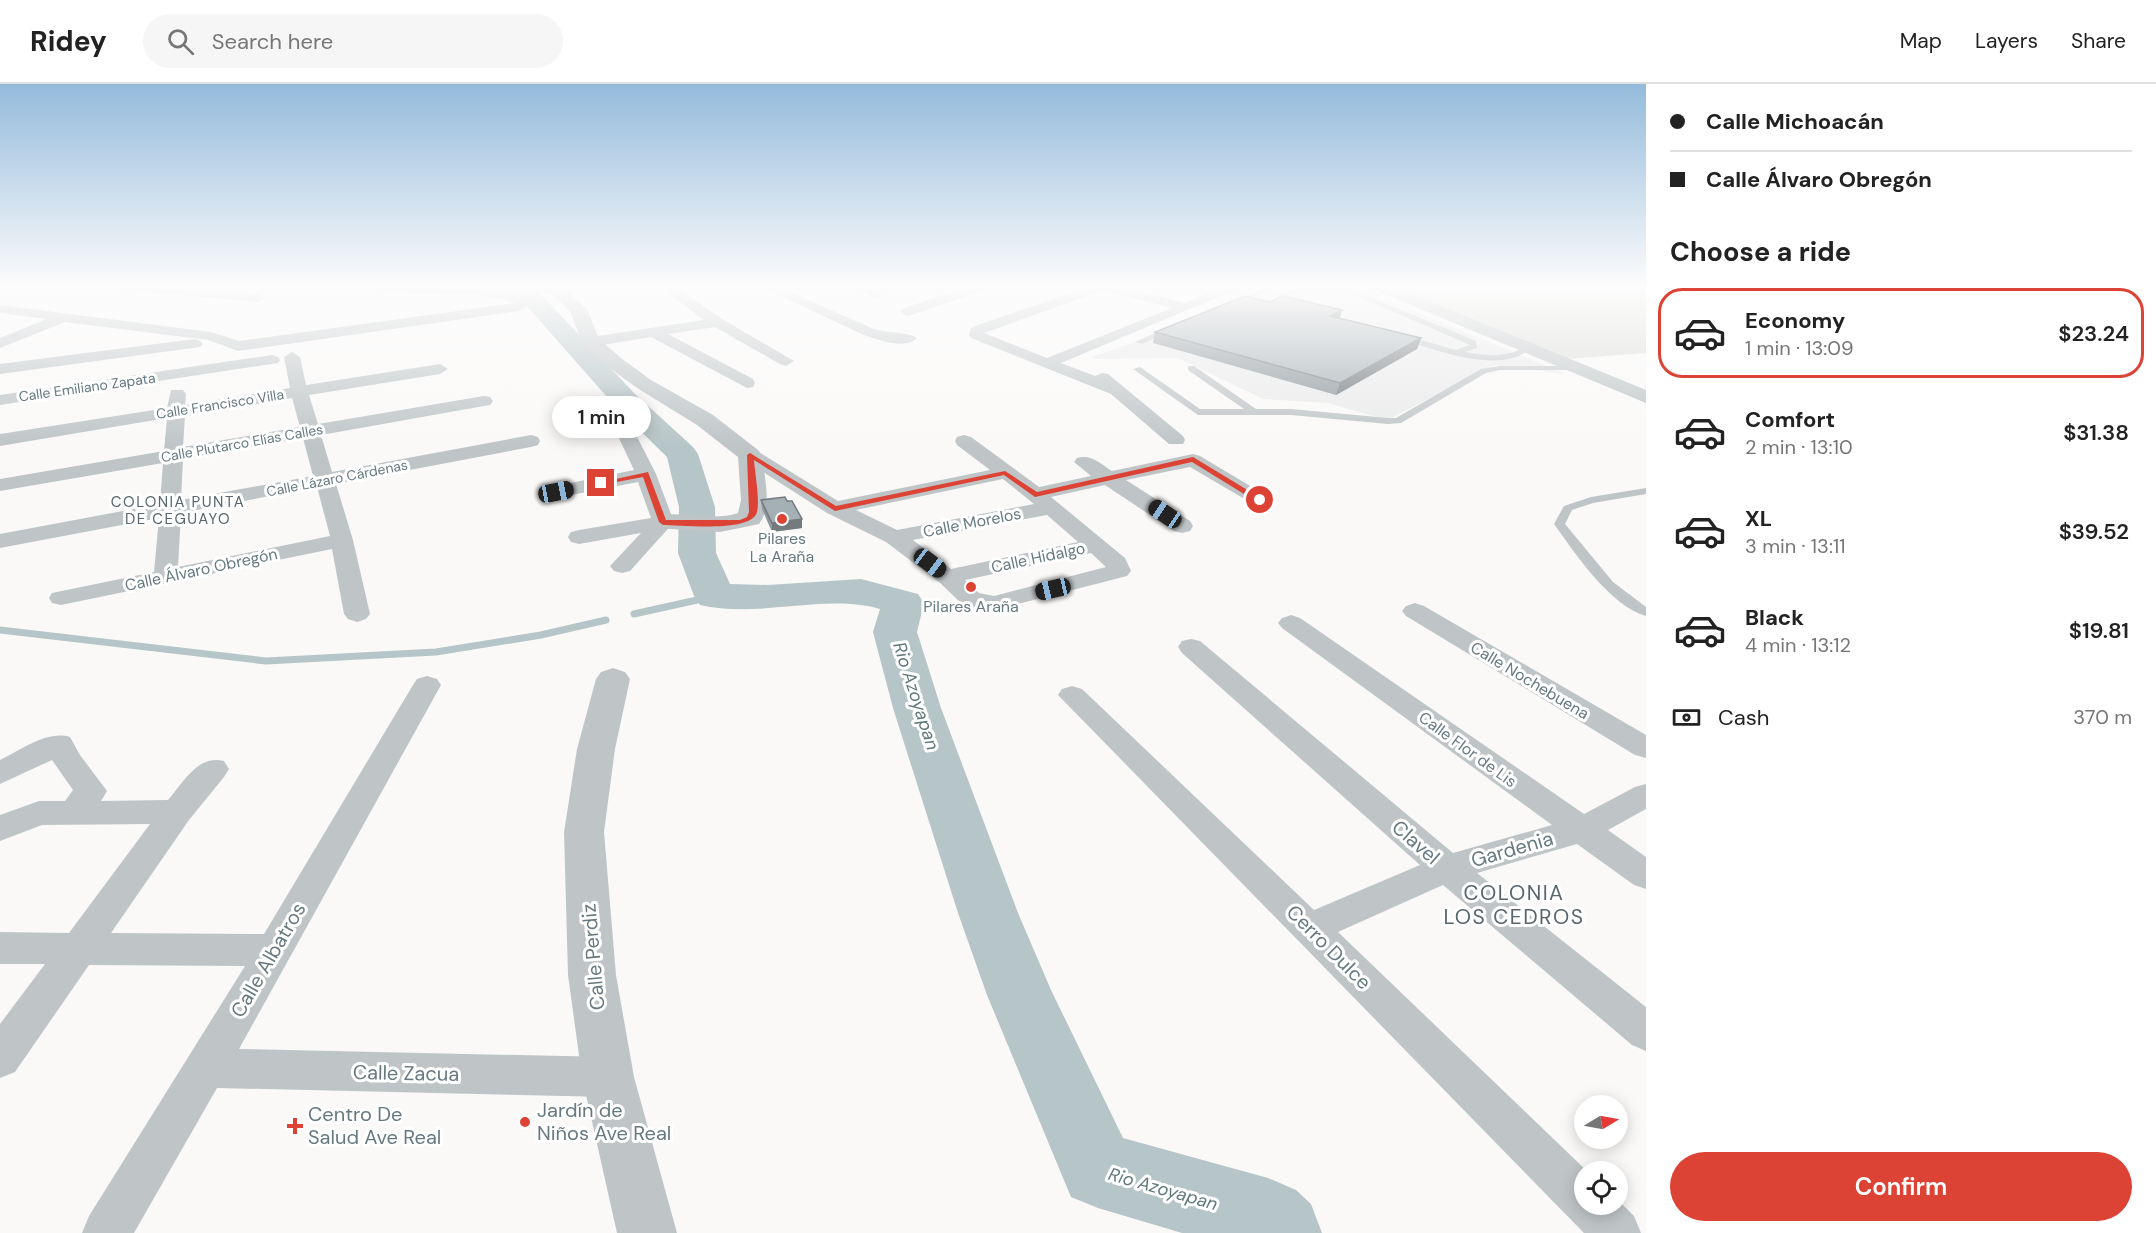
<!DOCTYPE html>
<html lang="en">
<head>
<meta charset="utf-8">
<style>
  body { margin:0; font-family:"DM Sans",sans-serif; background:#f6f6f6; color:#222; height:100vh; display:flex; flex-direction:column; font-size:22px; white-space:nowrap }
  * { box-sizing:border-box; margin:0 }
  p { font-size:20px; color:#767676 }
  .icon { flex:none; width:33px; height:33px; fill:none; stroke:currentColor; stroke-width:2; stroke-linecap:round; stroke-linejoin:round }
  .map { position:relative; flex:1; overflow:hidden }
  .panel { display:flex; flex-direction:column; background:#fff; width:510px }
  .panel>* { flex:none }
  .hud { display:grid; align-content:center; height:132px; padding:0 24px; background:#fff }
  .needle { width:39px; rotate:80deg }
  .controls { position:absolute; left:1574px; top:1011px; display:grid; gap:12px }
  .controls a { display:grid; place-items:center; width:54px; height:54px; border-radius:50%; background:#fff; box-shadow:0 3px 15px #0003; font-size:30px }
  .end { position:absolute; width:27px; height:27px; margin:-14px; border:8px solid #dd4334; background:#fff; box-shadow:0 0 0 3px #fff }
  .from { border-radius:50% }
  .bubble { position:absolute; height:42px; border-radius:21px; background:#fff; box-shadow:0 3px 15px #0003; font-size:20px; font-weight:600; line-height:42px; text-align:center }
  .car { position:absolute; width:18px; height:36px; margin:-18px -9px; border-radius:8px; box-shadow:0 0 4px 2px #0007; background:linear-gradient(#222 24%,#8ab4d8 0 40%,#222 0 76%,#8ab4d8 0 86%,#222 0) }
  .hud b { display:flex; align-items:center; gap:21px; height:57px; font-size:22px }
  .hud b+b { border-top:2px solid #e0e0e0 }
  .hud i { width:15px; height:15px; background:#222 }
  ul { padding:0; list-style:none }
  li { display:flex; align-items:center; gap:18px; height:90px; margin:0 12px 9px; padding:0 12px; border:3px solid transparent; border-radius:24px }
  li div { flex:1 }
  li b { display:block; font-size:22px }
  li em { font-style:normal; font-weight:600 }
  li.current { border-color:#dd4334 }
  li>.icon { width:54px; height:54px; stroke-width:1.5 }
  h2 { padding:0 24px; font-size:27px; line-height:72px }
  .pay { display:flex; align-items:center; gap:15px; height:66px; padding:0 24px; font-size:22px }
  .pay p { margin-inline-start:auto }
  .button { display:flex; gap:12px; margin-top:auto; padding:12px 24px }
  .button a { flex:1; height:69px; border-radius:36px; background:#dd4334; color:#fff; font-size:24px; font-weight:600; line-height:69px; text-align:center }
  header { display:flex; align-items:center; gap:36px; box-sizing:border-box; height:84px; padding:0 30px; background:#fff; border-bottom:2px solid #e0e0e0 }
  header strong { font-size:28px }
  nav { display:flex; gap:33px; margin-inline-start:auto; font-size:21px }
  .search { width:420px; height:54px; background:#f6f6f6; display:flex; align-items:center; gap:15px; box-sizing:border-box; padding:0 21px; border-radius:33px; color:#767676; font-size:22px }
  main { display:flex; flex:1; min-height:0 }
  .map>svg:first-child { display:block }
  .built { fill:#eaebeb }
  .green { fill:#daded7 }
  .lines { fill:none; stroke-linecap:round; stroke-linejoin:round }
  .stream { stroke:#b6c5c7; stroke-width:7 }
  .river { fill:#b6c5c7; fill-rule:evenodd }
  .service { fill:#bfc5c7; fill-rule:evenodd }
  .minor { fill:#bfc5c7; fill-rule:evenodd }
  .tertiary { fill:#bfc5c7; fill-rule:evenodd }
  .wall { fill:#8e979c }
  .shaded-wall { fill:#747b7f }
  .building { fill:#a5b0b5; stroke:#747b7f; stroke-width:1.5 }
  .route { fill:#dd4334 }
  .poi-dot { fill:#dd4334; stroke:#fff; stroke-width:2 }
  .labels { text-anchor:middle; stroke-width:6; stroke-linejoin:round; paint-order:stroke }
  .far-street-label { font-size:14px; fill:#667981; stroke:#fff }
  .far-neighbourhood-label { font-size:15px; letter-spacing:1.5px; fill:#57666d; stroke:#fff }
  .street-label { font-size:16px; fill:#667981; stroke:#fff }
  .poi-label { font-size:16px; fill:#667981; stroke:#fff }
  .water-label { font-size:18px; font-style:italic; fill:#60787b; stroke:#fff }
  .near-street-label { font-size:20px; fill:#667981; stroke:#fff }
  .near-poi-label { font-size:20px; fill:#667981; stroke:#fff; text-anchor:start }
  .near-neighbourhood-label { font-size:21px; letter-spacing:1.5px; fill:#57666d; stroke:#fff }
</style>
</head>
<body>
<header>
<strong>Ridey</strong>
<div class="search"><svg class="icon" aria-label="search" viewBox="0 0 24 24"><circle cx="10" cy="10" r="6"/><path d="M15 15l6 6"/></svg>Search here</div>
<nav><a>Map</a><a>Layers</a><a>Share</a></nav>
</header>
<main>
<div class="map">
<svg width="1646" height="1149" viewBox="0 0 1646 1149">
  <rect width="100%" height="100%" fill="#faf9f8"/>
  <path class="built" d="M1295,201H1352L1566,290L1495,281L1387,336L1328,319L1263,315L1178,274L1094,275L1092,273Z"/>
  <path class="green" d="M1388,201H1612L1646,210V269L1567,275Z"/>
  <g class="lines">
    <g class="stream">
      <path d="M634,530L715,512"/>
      <path d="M0,546L266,577L436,568L541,551L606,536"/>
    </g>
    <path class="river" d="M435,201H532L635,310L693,363L698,370L715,423L716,469L730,500L768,501L861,495L918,510L924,519L917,548L941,624L1018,829L1051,906L1123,1054L1268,1094L1296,1106L1311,1120L1322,1149H1182L1098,1124L1071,1113L987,911L958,829L893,624L873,548L880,525C824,509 759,535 700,521L694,512L678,469L679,423L667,373L615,322L518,212L446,208L438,206Z"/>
    <g class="service">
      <path d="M1273,201H1282L1235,221L1230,220Z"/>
      <path d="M1308,201H1318L1283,213L1275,219L1270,218L1279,211Z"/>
      <path d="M1332,201H1341L1476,257L1477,264L1465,268C1484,271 1501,274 1519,266L1518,262L1522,260L1526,262L1527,267C1496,290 1433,265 1400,255L1399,253L1403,251L1456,266L1470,261Z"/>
      <path d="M1168,243L1175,245L1142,260L1135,258Z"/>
      <path d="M1188,282H1194L1256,325H1291L1388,334H1396L1481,285L1500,282H1575L1579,284L1575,286H1500L1486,289L1401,339L1388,340L1291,331H1198L1133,285L1140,283L1200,325H1244L1188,286Z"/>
      <path d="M1646,404V410L1593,419L1572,426L1565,440L1613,498L1646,523V532C1611,523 1574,468 1554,440L1564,422L1591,413Z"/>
    </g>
    <g class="minor">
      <path d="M110,201H160L258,210L265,214L258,218L116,205Z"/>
      <path d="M374,201C406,201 513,195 534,218L519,227L238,267L208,256L65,238L0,264V254L47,235L0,229V221L211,248L239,257L516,219L479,210L383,208Z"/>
      <path d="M658,201H673L722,235L794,277L786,282L780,280L715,243L668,250L753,295L755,299L753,303L747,304L651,253L591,263L586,261L583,258L586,255L591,253L704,236Z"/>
      <path d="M757,201H774L874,245C886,249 910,248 917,254C905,266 878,256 864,251Z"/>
      <path d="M851,201H867L882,210L875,214Z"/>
      <path d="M971,201H990L989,204L912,231L907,232L900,228L902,225Z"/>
      <path d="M1093,201H1115L1185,219L1229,201H1247L1061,279L1095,292L1102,289L1108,290L1183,352L1185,356L1183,360H1169L1111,310L971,254L969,251L971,244L978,241ZM1104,206L1172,224L1047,274L984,249Z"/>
      <path d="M195,255L200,257L203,260L200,263L0,290V280Z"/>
      <path d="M292,268L300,273L306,301L440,280L448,285L440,290L309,311L318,340L484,312L490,313L493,317L490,321L484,322L321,351L332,388L531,351L538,353L540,357L538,361L531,363L336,400L353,456L370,530L366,535L357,538L348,535L344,530L332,465L61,521L52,519L49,514L52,509L154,488L159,434L0,464V450L160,420L163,379L0,407V395L164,367L167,334L0,362V350L167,324L171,306H183L186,310L185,321L290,304L284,273ZM292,314L300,343L183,363L185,332ZM303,354L313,392L181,416L183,375ZM317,403L330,452L178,483L181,429Z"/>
      <path d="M272,271L278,273L280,276L278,279L0,321V311Z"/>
      <path d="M617,326L623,327L626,331L656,390L674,438L630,487L622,489L614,487L610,482L641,449L579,460L571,458L568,453L571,448L579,446L651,434L638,398L556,414L549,412L546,408L549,404L556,402L634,386L608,331L611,327Z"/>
      <path d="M964,351L971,353L1039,403L1091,392L1074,378L1077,374C1091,370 1101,380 1112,387L1193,370L1200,372L1267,412L1271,416L1267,420L1260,422L1253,420L1190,383L1126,396L1190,437L1193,442L1190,447L1182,449L1174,447L1105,401L1051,413L1125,474L1131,487L1127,492L994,526H985L961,519L939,498L886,458L827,429L743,375L740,371L743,367H757L838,417L990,386L957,361L955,357L957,353ZM1003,395L1034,420L897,446L856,426ZM1047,431L1078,458L951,485L913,456ZM1091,469L1106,483L994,512L979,509L965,496Z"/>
      <path d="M1415,519L1424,522L1646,651V674L1635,671L1406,532L1402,527L1406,522Z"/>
      <path d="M1291,531L1300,534L1584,730L1635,703L1646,700V725L1608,746L1646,773V805L1634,801L1577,760L1477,789L1646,923V967L1632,961L1443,801L1338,848L1588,1088H1584V1120H1617V1115L1634,1132L1641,1149H1584L1058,611L1062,605L1072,602L1082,605L1314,826L1420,781L1182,569L1178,563L1182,557L1191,555L1200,557L1453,769L1552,741L1282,544L1278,539L1282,534Z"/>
      <path d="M427,592L437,595L441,601L239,965L608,973L623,979L629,993L623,1007L608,1013L217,1004L134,1149H82L89,1132L245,882L89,881L15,988L0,994V940L45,880H0V848L69,849L150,740L42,741L0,757V731L39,717H65L73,706L52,676L0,700V676C21,666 47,646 70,653L80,671L107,707L101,717L168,716C184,698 198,670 224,677L229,685L224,693L189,736L111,849L264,850L413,601L417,595Z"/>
    </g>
    <g class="tertiary">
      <path d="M533,201H557L564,204L587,225L599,255L621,274L651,296L713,331L758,366L762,371C764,392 773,421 759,440L720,448L654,444L650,438L654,432C681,426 711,438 738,429L741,416L738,373L697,341L637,304L607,282L582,258L570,227L552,210L535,204Z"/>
      <path d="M1368,201H1390L1646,306V319L1370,204Z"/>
      <path d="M613,584L625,588L630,595L615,665L604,748L616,891L634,993L677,1149H617L582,993L568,891L564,748L577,665L596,595L601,588Z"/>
    </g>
  </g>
  <g class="wall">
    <path d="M1340,234L1421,254L1417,265L1336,311L1153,259L1155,248Z"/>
    <path d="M761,416L802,435V444L772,448L762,425Z"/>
  </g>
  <g class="shaded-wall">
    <path d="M1342,226L1339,237L1330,232Z"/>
    <path d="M1421,254L1417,265L1336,311L1340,299Z"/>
    <path d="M802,435V444L772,448V439Z"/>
  </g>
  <g class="building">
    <path d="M1245,212L1270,218L1283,212L1342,226L1330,232L1421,254L1340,299L1155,248Z"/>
    <path d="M785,413L787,417H792L802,435L772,439L761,416Z"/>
  </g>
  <linearGradient id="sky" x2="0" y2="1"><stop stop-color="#94bbdb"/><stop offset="0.56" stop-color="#fdfcfc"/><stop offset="1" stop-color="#fdfcfc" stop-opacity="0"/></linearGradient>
  <rect width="1646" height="362" fill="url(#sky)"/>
  <path class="route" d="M750,369L836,422L1005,387L1037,408L1193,373L1264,416L1257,418L1192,378L1035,413L1004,391L835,427L754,376C755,390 760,416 757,428C752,449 681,441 663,441L659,438L643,393L601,401L597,399L648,388L666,436H740L747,433L749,428L747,371Z"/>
  <g class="poi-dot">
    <circle cx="782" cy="435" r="6"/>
    <circle cx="971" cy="503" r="6"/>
    <circle cx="525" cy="1038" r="6"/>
    <path d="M292 1033h6v6h6v6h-6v6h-6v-6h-6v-6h6z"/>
  </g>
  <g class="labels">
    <g class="far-street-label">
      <text transform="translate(87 303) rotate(-8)" y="5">Calle Emiliano Zapata</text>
      <text transform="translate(220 320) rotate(-9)" y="5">Calle Francisco Villa</text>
      <text transform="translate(242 359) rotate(-10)" y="5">Calle Plutarco Elías Calles</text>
      <text transform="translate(337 394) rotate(-11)" y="5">Calle Lázaro Cárdenas</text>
    </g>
    <g class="far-neighbourhood-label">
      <text x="178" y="423">COLONIA PUNTA<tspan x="178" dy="17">DE CEGUAYO</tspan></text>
    </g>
    <g class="street-label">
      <text transform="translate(972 438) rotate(-11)" y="6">Calle Morelos</text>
      <text transform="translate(1038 473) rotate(-12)" y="6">Calle Hidalgo</text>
      <text transform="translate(201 485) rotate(-12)" y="6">Calle Álvaro Obregón</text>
      <text transform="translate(1530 596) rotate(31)" y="6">Calle Nochebuena</text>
      <text transform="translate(1468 665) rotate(36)" y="6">Calle Flor de Lis</text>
    </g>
    <g class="poi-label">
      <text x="782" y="460">Pilares<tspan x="782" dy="18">La Araña</tspan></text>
      <text x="971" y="528">Pilares Araña</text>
    </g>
    <g class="water-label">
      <text transform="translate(916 612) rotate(72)" y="6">Rio Azoyapan</text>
      <text transform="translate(1163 1105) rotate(16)" y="6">Rio Azoyapan</text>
    </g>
    <g class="near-street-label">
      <text transform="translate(1416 758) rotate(41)" y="7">Clavel</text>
      <text transform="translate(1512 765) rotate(-16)" y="7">Gardenia</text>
      <text transform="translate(1329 863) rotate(45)" y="7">Cerro Dulce</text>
      <text transform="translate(593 873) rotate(-95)" y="7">Calle Perdiz</text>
      <text transform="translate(268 876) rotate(-60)" y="7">Calle Albatros</text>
      <text transform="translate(406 989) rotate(1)" y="7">Calle Zacua</text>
    </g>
    <g class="near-poi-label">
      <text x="537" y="1033">Jardín de<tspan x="537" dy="23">Niños Ave Real</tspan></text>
      <text x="308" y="1037">Centro De<tspan x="308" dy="23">Salud Ave Real</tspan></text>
    </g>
    <g class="near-neighbourhood-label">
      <text x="1514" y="816">COLONIA<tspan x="1514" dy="24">LOS CEDROS</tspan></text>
    </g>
  </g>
</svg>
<div class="controls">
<a><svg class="needle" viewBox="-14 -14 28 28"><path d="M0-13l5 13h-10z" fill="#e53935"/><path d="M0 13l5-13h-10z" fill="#767676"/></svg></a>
<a><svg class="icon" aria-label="locate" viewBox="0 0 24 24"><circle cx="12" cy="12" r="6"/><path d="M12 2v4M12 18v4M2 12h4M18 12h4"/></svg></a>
</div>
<i class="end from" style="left:1260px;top:416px"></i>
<i class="end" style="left:601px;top:399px"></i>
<div class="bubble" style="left:552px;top:312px;width:99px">1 min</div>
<i class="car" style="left:556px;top:408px;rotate:79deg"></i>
<i class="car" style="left:1165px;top:430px;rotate:304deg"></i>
<i class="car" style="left:930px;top:479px;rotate:127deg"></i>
<i class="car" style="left:1053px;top:505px;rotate:257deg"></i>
</div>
<section class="panel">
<div class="hud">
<b><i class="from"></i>Calle Michoacán</b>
<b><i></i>Calle Álvaro Obregón</b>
</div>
<h2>Choose a ride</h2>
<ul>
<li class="current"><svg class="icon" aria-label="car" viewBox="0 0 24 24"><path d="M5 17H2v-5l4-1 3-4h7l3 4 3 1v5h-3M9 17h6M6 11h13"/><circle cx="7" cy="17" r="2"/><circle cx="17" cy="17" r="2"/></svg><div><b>Economy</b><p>1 min · 13:09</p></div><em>$23.24</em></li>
<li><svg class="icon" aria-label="car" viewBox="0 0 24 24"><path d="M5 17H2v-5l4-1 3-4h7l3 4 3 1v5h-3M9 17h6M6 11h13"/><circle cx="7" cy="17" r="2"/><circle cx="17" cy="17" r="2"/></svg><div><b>Comfort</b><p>2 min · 13:10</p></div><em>$31.38</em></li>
<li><svg class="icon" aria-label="car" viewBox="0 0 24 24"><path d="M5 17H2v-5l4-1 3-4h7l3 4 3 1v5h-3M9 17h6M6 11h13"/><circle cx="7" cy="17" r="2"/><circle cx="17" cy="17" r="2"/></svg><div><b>XL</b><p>3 min · 13:11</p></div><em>$39.52</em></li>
<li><svg class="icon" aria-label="car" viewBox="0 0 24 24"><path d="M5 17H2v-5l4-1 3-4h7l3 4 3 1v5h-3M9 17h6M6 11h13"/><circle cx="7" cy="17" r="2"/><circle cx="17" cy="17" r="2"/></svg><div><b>Black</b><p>4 min · 13:12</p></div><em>$19.81</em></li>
</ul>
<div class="pay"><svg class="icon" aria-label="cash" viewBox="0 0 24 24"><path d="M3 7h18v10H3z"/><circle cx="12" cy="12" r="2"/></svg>Cash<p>370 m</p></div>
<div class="button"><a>Confirm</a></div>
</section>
</main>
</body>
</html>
